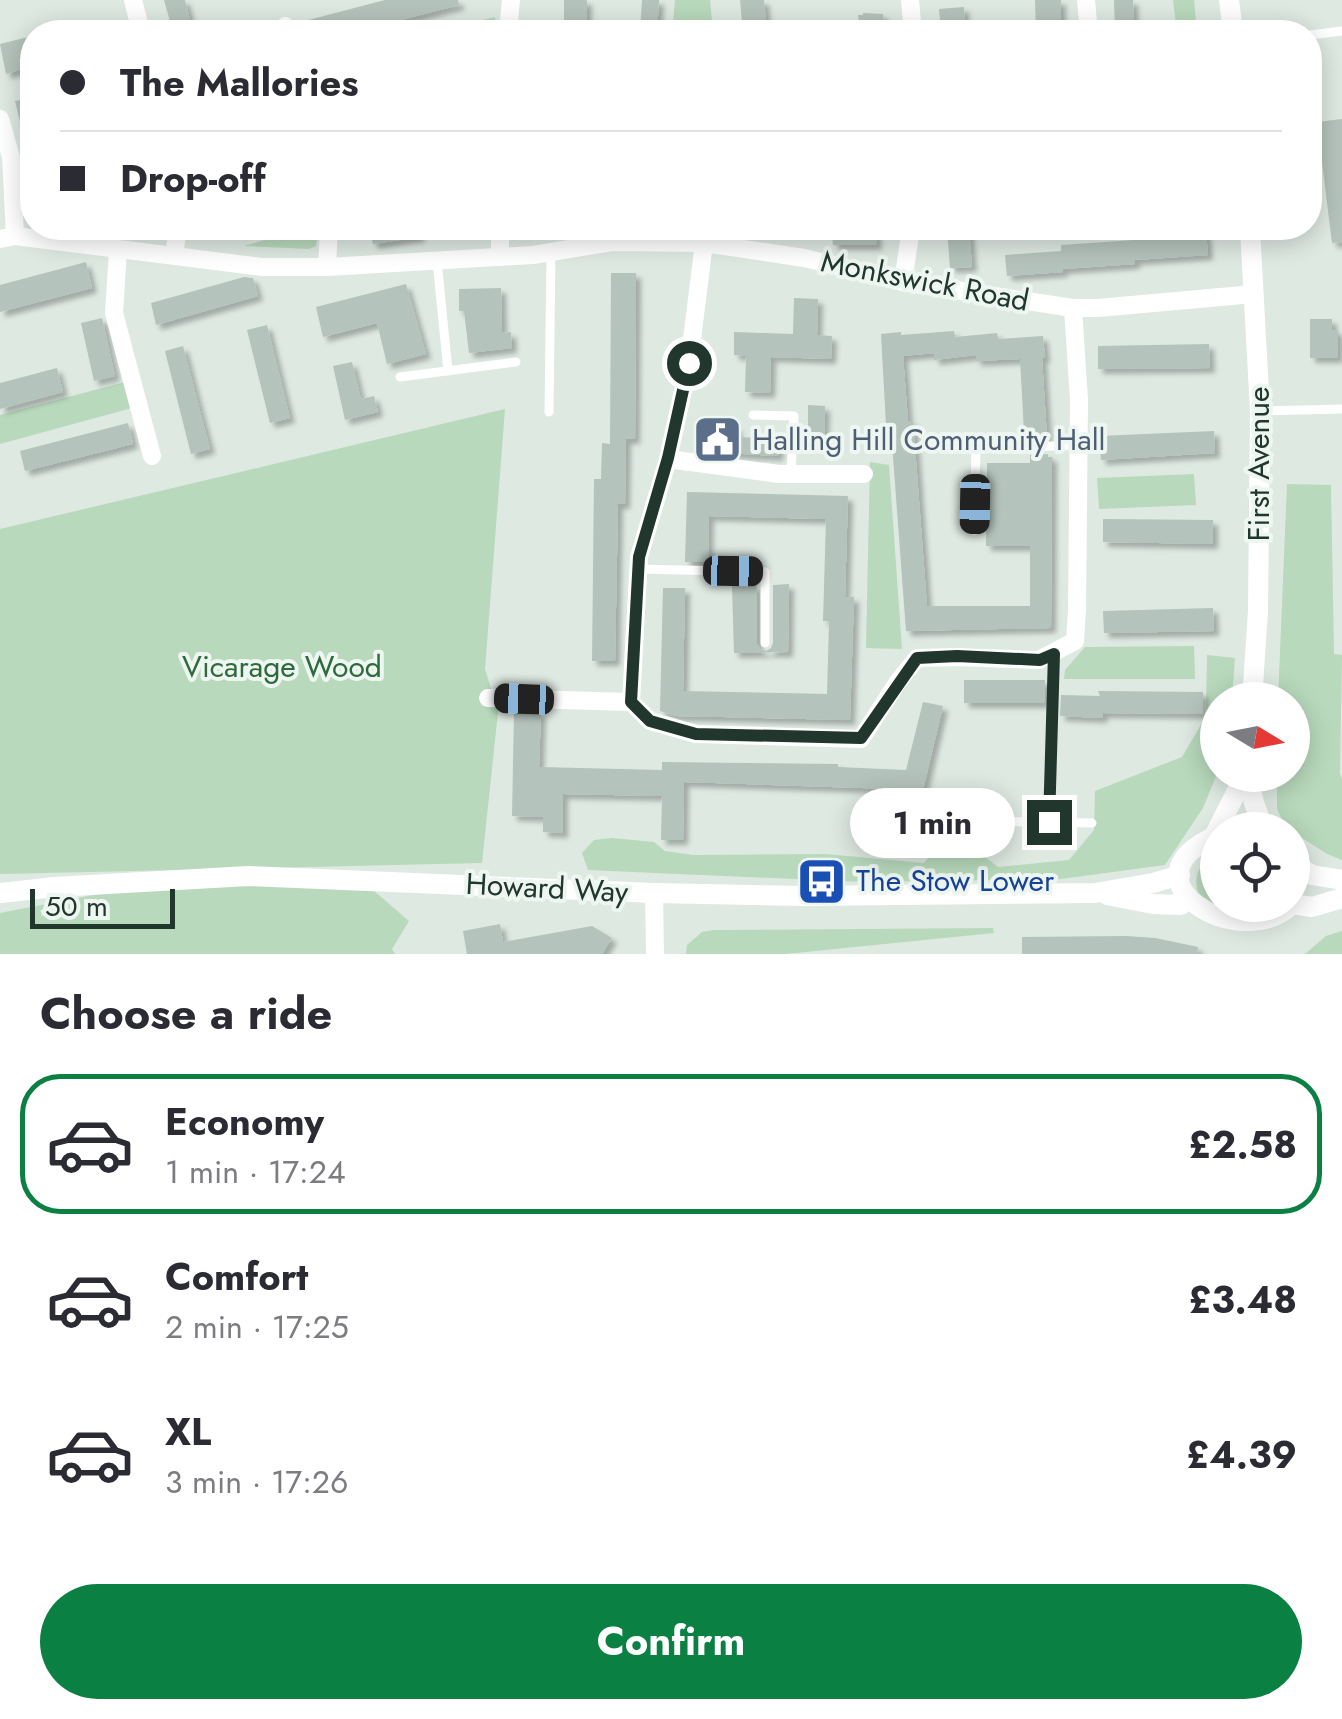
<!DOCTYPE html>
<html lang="en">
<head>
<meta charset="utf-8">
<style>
  body { margin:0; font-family:Jost,sans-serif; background:#f2f2f3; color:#2b2b33; height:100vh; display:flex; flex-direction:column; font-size:38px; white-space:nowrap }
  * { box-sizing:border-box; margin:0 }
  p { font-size:32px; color:#7c7c81 }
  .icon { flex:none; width:55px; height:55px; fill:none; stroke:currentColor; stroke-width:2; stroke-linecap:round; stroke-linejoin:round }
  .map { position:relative; height:954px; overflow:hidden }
  .sheet { display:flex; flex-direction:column; background:#fff; flex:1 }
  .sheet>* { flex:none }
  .banner { position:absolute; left:20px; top:20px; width:1302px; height:220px; border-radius:40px; box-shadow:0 5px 25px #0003; display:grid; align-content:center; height:220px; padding:0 40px; background:#fff }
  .needle { width:65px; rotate:100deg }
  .buttons { position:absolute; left:1200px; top:682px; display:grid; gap:20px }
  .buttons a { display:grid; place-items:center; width:110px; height:110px; border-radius:50%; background:#fff; box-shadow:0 5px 25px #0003; font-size:50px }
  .scale { position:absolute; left:30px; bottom:25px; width:145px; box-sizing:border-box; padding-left:10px; border:5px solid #21372e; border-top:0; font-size:28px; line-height:35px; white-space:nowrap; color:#21372e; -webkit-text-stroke:8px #eef6f1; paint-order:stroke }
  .end { position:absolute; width:45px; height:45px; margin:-22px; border:12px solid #21372e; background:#fff; box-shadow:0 0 0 5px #fff }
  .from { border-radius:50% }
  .bubble { position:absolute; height:70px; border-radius:35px; background:#fff; box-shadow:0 5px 25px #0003; font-size:32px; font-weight:700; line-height:70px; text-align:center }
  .car { position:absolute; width:30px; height:60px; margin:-30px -15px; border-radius:12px; box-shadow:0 0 8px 2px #0007; background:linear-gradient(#222 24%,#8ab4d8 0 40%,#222 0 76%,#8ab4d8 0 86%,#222 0) }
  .banner b { display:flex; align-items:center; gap:35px; height:95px; font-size:38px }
  .banner b+b { border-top:2px solid #e1e1e2 }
  .banner i { width:25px; height:25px; background:#2b2b33 }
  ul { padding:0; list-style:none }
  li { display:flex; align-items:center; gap:30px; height:140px; margin:0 20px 15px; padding:0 20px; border:5px solid transparent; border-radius:40px }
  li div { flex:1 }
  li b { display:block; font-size:38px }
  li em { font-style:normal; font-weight:700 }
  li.selected { border-color:#0b8043 }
  li>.icon { width:90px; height:90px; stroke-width:1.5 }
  h2 { padding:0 40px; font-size:45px; line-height:120px }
  .cta { display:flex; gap:20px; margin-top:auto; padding:20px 40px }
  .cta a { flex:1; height:115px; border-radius:60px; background:#0b8043; color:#fff; font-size:40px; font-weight:700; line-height:115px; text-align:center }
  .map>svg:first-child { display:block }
  .green { fill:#b8d9bc }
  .building { fill:#b4c3bb; filter:url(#shadow) }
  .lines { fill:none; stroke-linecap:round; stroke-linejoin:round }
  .service { stroke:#fff; stroke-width:9 }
  .minor { stroke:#fff; stroke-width:18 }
  .tertiary { stroke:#fff; stroke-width:20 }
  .route { stroke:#21372e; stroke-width:12 }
  .labels { text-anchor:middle; stroke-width:8; stroke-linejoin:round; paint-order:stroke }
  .street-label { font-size:30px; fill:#21372e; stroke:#eef6f1 }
  .service-label { font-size:30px; fill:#4e5e75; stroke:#eef6f1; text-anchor:start }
  .park-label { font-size:30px; fill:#2e6b3c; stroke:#eef6f1 }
  .transit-label { font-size:30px; fill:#164399; stroke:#eef6f1; text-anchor:start }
</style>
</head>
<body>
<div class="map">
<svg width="1342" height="954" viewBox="0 0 1342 954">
  <defs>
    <filter id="shadow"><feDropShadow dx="5" dy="5" stdDeviation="2.5" flood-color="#0004"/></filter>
  </defs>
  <rect width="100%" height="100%" fill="#dee9e2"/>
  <g class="green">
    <path d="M675,0H710L713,32H672Z"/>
    <path d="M1173,0H1194L1197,32H1177Z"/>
    <path d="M495,17L494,32H435Z"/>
    <path d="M306,228H318L316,246L309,249L244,246Z"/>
    <path d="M125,382L132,408L0,444V415Z"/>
    <path d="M505,409L485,669L498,712L482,863L0,874V529Z"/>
    <path d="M870,462L889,465L902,649L866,648Z"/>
    <path d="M1194,474L1196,505L1099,509L1097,478Z"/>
    <path d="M1287,484L1331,485L1334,654L1342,655L1340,774L1342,779V860L1327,854L1293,832L1292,830L1286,828L1277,809V775H1292V700H1278Z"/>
    <path d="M1194,646L1195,679H1064L1065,670L1085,647Z"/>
    <path d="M1207,655L1235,658L1232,700H1218L1217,774L1203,808L1165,865L1061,879L863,882L588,870L582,853L594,840L612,838L654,842L665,851L693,855L825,854L924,863L945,837L968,824L980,853L998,867L1069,860L1094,830L1095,791L1182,757L1206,716Z"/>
    <path d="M1217,852L1218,905H1274L1239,930C1231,929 1220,929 1214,923C1212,922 1207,911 1205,909C1192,885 1192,867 1217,852Z"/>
    <path d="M262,884L373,890L409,921L392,949L395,954H0V913L109,892Z"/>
    <path d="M993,928L994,933L785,954H686L687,945L702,932L714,930Z"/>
    <path d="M1342,931V954H1305L1326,936Z"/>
  </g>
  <g class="building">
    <path d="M164,0H185L193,32H173Z"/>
    <path d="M385,0H458L459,5L355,32H299L297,23Z"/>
    <path d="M564,0H587L586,32H564Z"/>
    <path d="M642,0H659L657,32H640Z"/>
    <path d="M740,0H764L767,32H743Z"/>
    <path d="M1035,0H1061V32H1036Z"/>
    <path d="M1114,0H1133L1134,32H1115Z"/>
    <path d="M964,7L965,32H941L939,9Z"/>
    <path d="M863,13L883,14L885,32H860L858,15H863Z"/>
    <path d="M32,36V66L6,74L0,44Z"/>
    <path d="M32,98V149L27,150L15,101Z"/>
    <path d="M1342,119V242L1332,243L1317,122Z"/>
    <path d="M369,228H419L420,237L373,244Z"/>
    <path d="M831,228H876L877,245H833Z"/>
    <path d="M947,228H969L972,267L950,268Z"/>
    <path d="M1206,231L1208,255L1135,260V264L1063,269V272L1007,276L1005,255L1061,251V245L1134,240V236Z"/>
    <path d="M86,262L92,288L0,312V285Z"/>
    <path d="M611,273H636L635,439H626L625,504H618L615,661H592L594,479H601L602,443L610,444Z"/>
    <path d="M244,277L253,278L258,296L156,325L151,303Z"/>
    <path d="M406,284L426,354L387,364L377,323L323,337L316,307Z"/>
    <path d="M501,288L502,333L511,332L512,348L469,353L464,311H459V289Z"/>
    <path d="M794,298L818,299L817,335L832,336L831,359L771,357L770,393L745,392L746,356L734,355V332L793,334Z"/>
    <path d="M102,318L115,376L94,381L81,323Z"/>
    <path d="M1310,319H1332V330H1338V358H1310Z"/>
    <path d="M267,325L290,418L270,423L247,330Z"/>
    <path d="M954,331L955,337L997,333L998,339L1043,336L1045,358H1042L1047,438L1031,439V431L1024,432L1020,359L976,361V355L934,360V353L903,356L908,421H913L927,606H1030V546H986L987,463H1030V455L1048,454V457H1052L1051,628L906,631L892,443H887L881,334L901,332V335Z"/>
    <path d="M1209,344L1210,368L1098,369V346Z"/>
    <path d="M183,346L210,449L191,454L165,351Z"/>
    <path d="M352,362L361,399L374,396L378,412L345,420L333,366Z"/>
    <path d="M57,368L63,392L0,409V383Z"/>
    <path d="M808,405L825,406L824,437H808Z"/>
    <path d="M128,423L133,444L25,471L20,451Z"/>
    <path d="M699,426L737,427V437L779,439L778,456L727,453V445L698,444Z"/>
    <path d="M1214,431L1215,453L1101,460L1099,436Z"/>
    <path d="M687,492L848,496L845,597H854L850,720L677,716L660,711L663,588H685L683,691L827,694L829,621H823L826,519L709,516L708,562H685Z"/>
    <path d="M1103,519L1213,520V544L1103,542Z"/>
    <path d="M789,584L788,652L734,653L732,586L757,585V644L760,649L766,651L771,648L773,643V585Z"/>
    <path d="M1213,608L1214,631L1104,633L1103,611Z"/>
    <path d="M964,680H1045L1044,703H964Z"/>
    <path d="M1098,691L1203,692V714L1103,713L1102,718L1060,716L1061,695L1100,696Z"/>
    <path d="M923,702L943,706L923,790L684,782L683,840H661L662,796L563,794V833L543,832V817L512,816L514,711L541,712L539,767L662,770V762L838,764V767L906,770Z"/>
    <path d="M500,924L503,942L592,926L612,938L602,954H467L463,931Z"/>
    <path d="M1126,936L1155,938L1198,947L1197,954H1022V937Z"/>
  </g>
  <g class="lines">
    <g class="service">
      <path d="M1310,35L1342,31"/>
      <path d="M437,261L448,371"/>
      <path d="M400,377L516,362"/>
      <path d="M1260,411L1342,409"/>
      <path d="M549,412L551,252"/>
      <path d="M753,415L794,416L791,473"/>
      <path d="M974,531L976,449L1078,445"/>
      <path d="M639,569L765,572V643"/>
      <path d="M981,821L1092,823"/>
      <path d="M1049,822L1054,654"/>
    </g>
    <g class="minor">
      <path d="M133,0L141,32"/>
      <path d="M910,0L913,32"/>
      <path d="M1086,0L1089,32"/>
      <path d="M285,26L287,32"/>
      <path d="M508,32L511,0"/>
      <path d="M0,119L11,157L15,236"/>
      <path d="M0,239L15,236L262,267H327L533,255L612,242L704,243L804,258L903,282L1073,308H1098L1254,294"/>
      <path d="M704,243L689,363L668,459L639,557L631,702L650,721L696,734L861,739L897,683L917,658L957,657L1039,660L1075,641L1077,610L1079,400L1073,308"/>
      <path d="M118,250L114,313L152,456"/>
      <path d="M174,255L178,228"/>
      <path d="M500,257V228"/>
      <path d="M327,267L329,228"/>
      <path d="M903,282L911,228"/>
      <path d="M668,459L779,474H864"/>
      <path d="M488,698L631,702"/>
      <path d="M654,893L655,954"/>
    </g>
    <g class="tertiary">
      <path d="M1229,0L1233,32"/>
      <path d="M1250,228L1260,411L1258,611L1252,700"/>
      <path d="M1248,775L1254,803L1264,830"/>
      <path d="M1218,835C1115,879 1240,954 1291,905"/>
      <path d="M1214,836L1245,775"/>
      <path d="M1292,863L1312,875L1342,880"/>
      <path d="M0,893L55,887L248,876L654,893L805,896L1095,893L1153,883L1180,875"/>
      <path d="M1107,895L1153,904L1181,905"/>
      <path d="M1292,904L1312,907L1342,898"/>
    </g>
  </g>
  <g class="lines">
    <path class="route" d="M689,363L668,458L639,557L631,702L650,721L696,734L861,738L917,658L957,656L1040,660L1054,654L1049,822"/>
  </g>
  <defs>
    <symbol id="civic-square" viewBox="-11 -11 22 22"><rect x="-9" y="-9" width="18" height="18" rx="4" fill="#5c6f8a" stroke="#eef6f1"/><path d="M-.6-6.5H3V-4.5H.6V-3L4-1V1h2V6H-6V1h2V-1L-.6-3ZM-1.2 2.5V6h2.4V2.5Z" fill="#fff"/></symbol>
    <symbol id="bus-square" viewBox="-11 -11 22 22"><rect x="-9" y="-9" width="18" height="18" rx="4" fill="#1a4fb4" stroke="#eef6f1"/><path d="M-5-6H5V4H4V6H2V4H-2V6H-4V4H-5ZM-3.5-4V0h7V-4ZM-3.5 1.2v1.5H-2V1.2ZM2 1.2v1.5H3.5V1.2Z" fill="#fff"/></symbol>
  </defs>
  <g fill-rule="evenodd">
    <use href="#civic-square" x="690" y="412" width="55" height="55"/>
    <use href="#bus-square" x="794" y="854" width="55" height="55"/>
  </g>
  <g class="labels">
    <g class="street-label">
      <text transform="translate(925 281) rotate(11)" y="10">Monkswick Road</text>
      <text transform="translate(1259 464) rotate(-90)" y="10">First Avenue</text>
      <text transform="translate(547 888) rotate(3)" y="10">Howard Way</text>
    </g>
    <g class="service-label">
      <text x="752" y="450">Halling Hill Community Hall</text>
    </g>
    <g class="park-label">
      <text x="282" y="677">Vicarage Wood</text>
    </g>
    <g class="transit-label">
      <text x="856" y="891">The Stow Lower</text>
    </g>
  </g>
</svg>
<div class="buttons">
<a><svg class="needle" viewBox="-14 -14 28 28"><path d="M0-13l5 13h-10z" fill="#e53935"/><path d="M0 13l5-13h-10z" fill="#7c7c81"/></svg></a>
<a><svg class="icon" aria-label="locate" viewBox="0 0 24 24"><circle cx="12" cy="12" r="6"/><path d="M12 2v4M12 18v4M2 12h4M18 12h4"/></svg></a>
</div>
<div class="scale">50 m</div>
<i class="end from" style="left:689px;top:363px"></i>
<i class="end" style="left:1049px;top:822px"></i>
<div class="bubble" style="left:850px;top:788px;width:165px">1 min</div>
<i class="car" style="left:975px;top:504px;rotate:181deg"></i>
<i class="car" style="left:733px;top:571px;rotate:91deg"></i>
<i class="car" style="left:524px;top:699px;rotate:272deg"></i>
<div class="banner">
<b><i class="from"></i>The Mallories</b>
<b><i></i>Drop-off</b>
</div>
</div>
<section class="sheet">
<h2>Choose a ride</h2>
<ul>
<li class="selected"><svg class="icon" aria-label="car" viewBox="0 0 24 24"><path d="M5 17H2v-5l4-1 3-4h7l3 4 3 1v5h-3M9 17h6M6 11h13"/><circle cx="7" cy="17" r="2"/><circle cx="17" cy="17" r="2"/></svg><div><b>Economy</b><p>1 min · 17:24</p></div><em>£2.58</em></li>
<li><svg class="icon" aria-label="car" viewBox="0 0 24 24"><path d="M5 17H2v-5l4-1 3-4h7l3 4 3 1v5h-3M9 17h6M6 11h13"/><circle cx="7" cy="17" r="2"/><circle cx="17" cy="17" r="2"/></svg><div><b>Comfort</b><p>2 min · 17:25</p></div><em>£3.48</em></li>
<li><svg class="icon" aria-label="car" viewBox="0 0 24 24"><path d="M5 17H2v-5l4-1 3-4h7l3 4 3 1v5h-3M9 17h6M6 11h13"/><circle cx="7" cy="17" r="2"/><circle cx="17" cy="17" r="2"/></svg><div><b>XL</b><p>3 min · 17:26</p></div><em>£4.39</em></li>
</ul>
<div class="cta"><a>Confirm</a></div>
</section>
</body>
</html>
